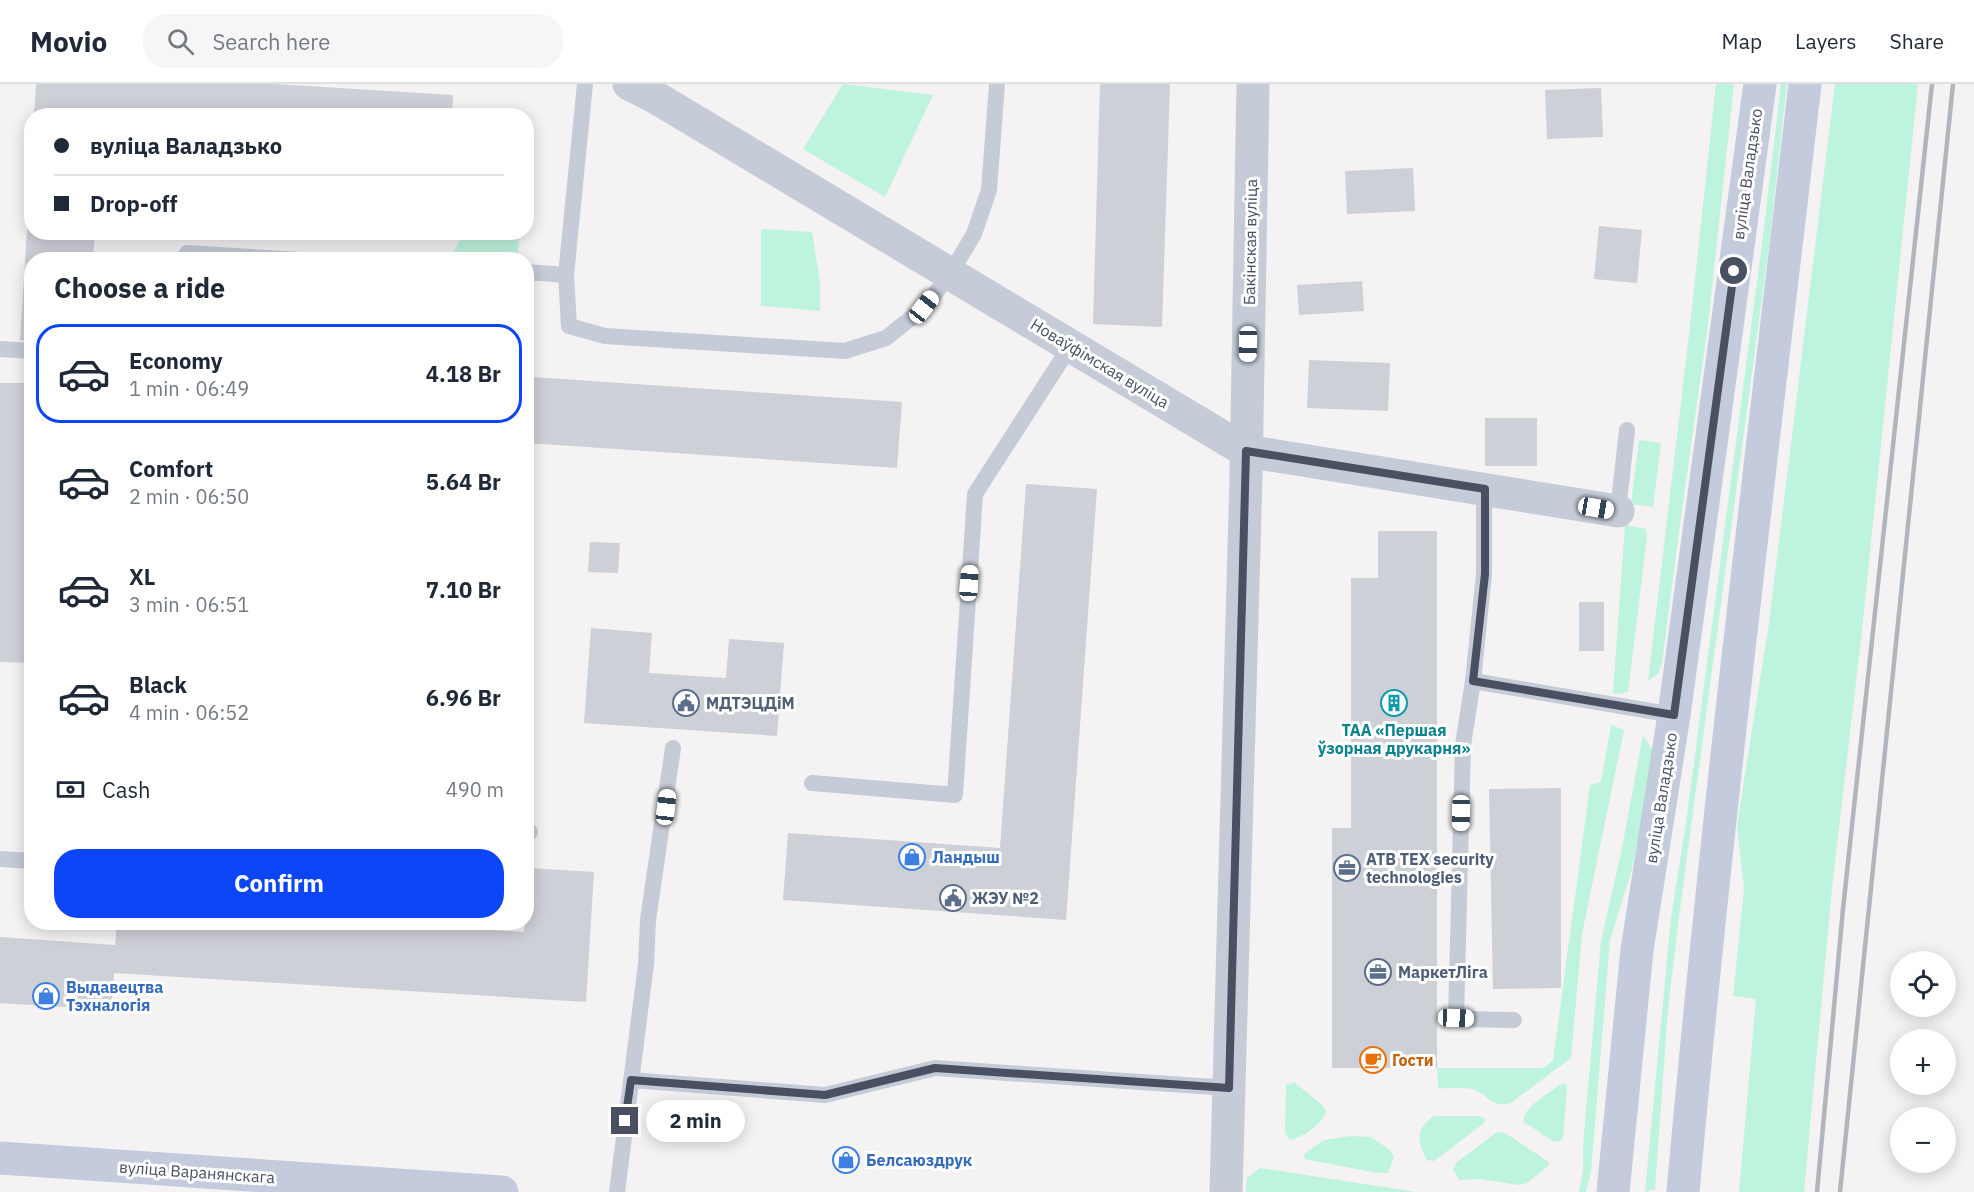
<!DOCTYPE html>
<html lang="en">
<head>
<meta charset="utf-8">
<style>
  body { margin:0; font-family:"IBM Plex Sans",sans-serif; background:#f6f6f7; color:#1f2937; height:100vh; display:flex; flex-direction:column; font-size:22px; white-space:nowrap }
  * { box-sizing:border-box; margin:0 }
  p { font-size:20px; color:#747a83 }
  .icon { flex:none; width:33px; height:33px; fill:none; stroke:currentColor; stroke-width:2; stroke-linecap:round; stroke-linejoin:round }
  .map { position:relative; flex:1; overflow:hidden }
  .panel { position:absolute; left:24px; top:168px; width:510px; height:678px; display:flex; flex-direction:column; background:#fff; border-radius:24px; box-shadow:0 3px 15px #0003 }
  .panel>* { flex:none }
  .hud { position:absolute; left:24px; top:24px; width:510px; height:132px; border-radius:24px; box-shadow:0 3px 15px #0003; display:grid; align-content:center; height:132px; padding:0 30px; background:#fff }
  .tools { position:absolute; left:1890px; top:867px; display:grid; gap:12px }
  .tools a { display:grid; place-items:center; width:66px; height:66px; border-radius:50%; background:#fff; box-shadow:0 3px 15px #0003; font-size:30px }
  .end { position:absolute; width:27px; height:27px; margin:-14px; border:8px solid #485061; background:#fff; box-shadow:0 0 0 3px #fff }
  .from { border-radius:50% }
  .bubble { position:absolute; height:42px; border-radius:21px; background:#fff; box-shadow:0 3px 15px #0003; font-size:20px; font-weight:700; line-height:42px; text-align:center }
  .car { position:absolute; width:18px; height:36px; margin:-18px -9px; border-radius:8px; box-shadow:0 0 4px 2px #0007; background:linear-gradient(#fff 24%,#345 0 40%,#fff 0 76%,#345 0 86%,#fff 0) }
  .hud b { display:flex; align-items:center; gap:21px; height:57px; font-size:22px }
  .hud b+b { border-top:2px solid #e0e1e3 }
  .hud i { width:15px; height:15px; background:#1f2937 }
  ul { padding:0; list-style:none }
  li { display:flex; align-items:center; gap:18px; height:99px; margin:0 12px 9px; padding:0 18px; border:3px solid transparent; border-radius:24px }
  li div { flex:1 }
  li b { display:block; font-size:22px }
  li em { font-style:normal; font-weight:700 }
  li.selected { border-color:#0b45f6 }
  li>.icon { width:54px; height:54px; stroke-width:1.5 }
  h2 { padding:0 30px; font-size:27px; line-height:72px }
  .pay { display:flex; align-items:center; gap:15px; height:66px; padding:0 30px; font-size:22px }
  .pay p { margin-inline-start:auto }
  .button { display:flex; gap:12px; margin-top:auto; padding:12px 30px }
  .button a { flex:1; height:69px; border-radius:24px; background:#0b45f6; color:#fff; font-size:24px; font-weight:700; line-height:69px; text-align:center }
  header { display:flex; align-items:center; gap:36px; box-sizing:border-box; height:84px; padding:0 30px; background:#fff; border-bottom:2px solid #e0e1e3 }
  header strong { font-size:28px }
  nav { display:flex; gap:33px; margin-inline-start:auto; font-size:21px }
  .search { width:420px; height:54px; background:#f6f6f7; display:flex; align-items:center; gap:15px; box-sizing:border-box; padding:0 21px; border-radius:24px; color:#747a83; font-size:22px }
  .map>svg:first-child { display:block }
  .green { fill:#bef4dd }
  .building { fill:#ced0d7 }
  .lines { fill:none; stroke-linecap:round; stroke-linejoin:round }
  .lane { stroke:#c5cbd7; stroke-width:16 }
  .street { stroke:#c5cbd7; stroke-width:33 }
  .secondary { stroke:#c3cbdc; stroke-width:33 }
  .rail { stroke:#b3b5bd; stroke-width:4.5 }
  .route { stroke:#485061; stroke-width:8 }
  .labels { text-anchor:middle; stroke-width:6; stroke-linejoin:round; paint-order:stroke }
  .street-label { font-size:16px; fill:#485061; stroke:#fff }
  .service-label { font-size:16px; font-weight:bold; fill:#4e5e75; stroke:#fff; text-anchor:start }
  .culture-label { font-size:16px; font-weight:bold; fill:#0d838f; stroke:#fff }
  .shop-label { font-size:16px; font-weight:bold; fill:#366cbe; stroke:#fff; text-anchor:start }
  .food-label { font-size:16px; font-weight:bold; fill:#c56008; stroke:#fff; text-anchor:start }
</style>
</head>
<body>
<header>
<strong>Movio</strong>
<div class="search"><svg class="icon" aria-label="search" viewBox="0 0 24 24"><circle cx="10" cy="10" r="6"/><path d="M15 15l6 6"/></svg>Search here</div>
<nav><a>Map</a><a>Layers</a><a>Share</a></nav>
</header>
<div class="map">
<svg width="1974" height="1108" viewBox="0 0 1974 1108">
  <rect width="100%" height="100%" fill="#f4f2f2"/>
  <g class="green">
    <path d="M843,0L933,11L885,113L803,65Z"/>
    <path d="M1716,0H1734L1708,241L1681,433L1662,579L1658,590L1648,597L1690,242Z"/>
    <path d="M1781,0H1787L1769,162L1679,833L1668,925L1655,1105L1645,1108L1671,834L1686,739L1762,160Z"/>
    <path d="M1835,0H1918L1862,546L1832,804L1804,1108H1739L1756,915L1733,912L1744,805L1737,741L1769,539Z"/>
    <path d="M761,145L812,148L820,199V227L761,222Z"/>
    <path d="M464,149H519L518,175L452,171Z"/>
    <path d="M1639,356L1661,359L1653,423L1631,420Z"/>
    <path d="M1625,441L1646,445L1647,452L1628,608L1620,610L1613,609Z"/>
    <path d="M1611,641L1624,646L1582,850L1571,974L1511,1019C1491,1025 1488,1009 1472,1005C1461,1003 1448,1005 1438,1004L1437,984H1543L1553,977L1590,701L1601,698Z"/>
    <path d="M1643,651L1655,670L1632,785L1610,856L1591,1088L1586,1108H1579L1583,1087V1061L1601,857L1621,769Z"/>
    <path d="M1294,998L1321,1020L1326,1027C1323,1040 1303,1053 1290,1056L1285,1049L1286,1001Z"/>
    <path d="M1563,999L1567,1002L1563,1054L1559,1058L1553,1057L1524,1038C1521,1024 1552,1007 1563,999Z"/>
    <path d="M1434,1032H1480L1485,1035L1484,1039L1434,1077L1427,1076C1417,1058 1415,1045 1434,1032Z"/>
    <path d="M1497,1048L1505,1049L1549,1078L1547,1083L1527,1099L1519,1101L1480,1095L1459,1096L1453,1085L1457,1078Z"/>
    <path d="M1351,1052L1371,1053L1391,1067L1394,1073L1388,1089H1378L1304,1075L1305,1069L1324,1056Z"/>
    <path d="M1260,1084L1416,1108H1246L1247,1094Z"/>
  </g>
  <g class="building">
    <path d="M36,0H274L453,11L452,32H34Z"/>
    <path d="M1100,0H1170L1162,243L1093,240Z"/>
    <path d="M1601,4L1603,53L1547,55L1545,6Z"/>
    <path d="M1413,84L1415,127L1347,130L1345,87Z"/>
    <path d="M30,99H32V148H95L93,176H32V257L20,256Z"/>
    <path d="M1599,142L1642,146L1637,199L1594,195Z"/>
    <path d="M1362,197L1364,227L1299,231L1297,201Z"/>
    <path d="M1309,276L1390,279L1388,327L1307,324Z"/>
    <path d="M532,293L902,318L897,384L527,359Z"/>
    <path d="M0,299H32V579L0,578Z"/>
    <rect x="1485" y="334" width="52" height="48"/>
    <path d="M1026,400L1097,405L1066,836L783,816L788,749L1000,764Z"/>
    <path d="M1378,447H1437V984H1332V744H1351V494H1378Z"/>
    <path d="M590,458L620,459L618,489L588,488Z"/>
    <rect x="1579" y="518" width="25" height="49"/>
    <path d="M591,544L652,549L649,589L726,594L729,555L784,559L777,652L584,639Z"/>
    <path d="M1561,704V904L1493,905L1489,705Z"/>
    <path d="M528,784L594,788L586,918L114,889L111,926L0,919V853L115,861L117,838H361L524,848L525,838H526Z"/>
  </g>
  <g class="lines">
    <g class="lane">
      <path d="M187,176V169L300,176"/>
      <path d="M526,188L566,191L585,0"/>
      <path d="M566,191L569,242L605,252L845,267L886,254L925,223L950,190L974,150L989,106L997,0"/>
      <path d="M0,265L32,267"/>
      <path d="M1484,405V490L1473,597L1674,631"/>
      <path d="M1618,427L1627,346"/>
      <path d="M1473,597L1463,661L1456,935L1514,936"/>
      <path d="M812,699L955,711L975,410L1071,261"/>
      <path d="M526,748H530"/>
      <path d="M0,775L32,777"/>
      <path d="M631,996L825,1011L935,984L1229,1004"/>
      <path d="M617,1108L646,880L648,836L673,664"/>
    </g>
    <g class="street">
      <path d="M629,0L655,13L1246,367L1618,427"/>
      <path d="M1226,1108L1246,392L1253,0"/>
    </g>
    <g class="secondary">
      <path d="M0,1074L502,1108"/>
      <path d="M1613,1108L1637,866L1674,631L1760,0"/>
      <path d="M1683,1108C1716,738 1762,369 1805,0"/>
    </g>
    <g class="rail">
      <path d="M1817,1108L1843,825L1932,0"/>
      <path d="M1840,1108L1953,0"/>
    </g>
  </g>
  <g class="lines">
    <path class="route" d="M625,1037L631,996L825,1011L935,984L1229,1004L1246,367L1485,405V490L1473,597L1674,631L1734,187"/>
  </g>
  <defs>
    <symbol id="civic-ring" viewBox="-11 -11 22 22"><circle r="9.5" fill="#fff" stroke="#5c6f8a" stroke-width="1.5"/><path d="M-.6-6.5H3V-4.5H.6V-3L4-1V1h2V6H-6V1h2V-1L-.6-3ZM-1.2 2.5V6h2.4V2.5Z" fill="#5c6f8a"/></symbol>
    <symbol id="building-ring" viewBox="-11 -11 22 22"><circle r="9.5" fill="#fff" stroke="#0f9aa8" stroke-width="1.5"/><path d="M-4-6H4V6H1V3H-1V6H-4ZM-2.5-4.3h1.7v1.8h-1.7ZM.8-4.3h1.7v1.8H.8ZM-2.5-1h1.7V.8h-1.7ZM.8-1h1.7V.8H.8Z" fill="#0f9aa8"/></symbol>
    <symbol id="shop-ring" viewBox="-11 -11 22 22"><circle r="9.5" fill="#fff" stroke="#3f7fe0" stroke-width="1.5"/><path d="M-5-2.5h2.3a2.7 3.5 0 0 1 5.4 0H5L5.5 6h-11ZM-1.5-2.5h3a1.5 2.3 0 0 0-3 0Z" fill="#3f7fe0"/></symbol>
    <symbol id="office-ring" viewBox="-11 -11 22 22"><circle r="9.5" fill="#fff" stroke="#5c6f8a" stroke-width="1.5"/><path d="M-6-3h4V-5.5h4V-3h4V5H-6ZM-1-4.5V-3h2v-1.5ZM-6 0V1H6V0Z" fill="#5c6f8a"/></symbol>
    <symbol id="cafe-ring" viewBox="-11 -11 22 22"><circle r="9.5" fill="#fff" stroke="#e8710a" stroke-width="1.5"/><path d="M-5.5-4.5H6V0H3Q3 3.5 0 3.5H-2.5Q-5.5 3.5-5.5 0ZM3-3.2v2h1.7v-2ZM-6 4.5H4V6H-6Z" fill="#e8710a"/></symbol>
  </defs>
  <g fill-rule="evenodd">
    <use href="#civic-ring" x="671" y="604" width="30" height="30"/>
    <use href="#building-ring" x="1379" y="604" width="30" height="30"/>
    <use href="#shop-ring" x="897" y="758" width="30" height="30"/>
    <use href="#office-ring" x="1332" y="769" width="30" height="30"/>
    <use href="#civic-ring" x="938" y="799" width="30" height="30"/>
    <use href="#office-ring" x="1363" y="873" width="30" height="30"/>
    <use href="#shop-ring" x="31" y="897" width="30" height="30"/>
    <use href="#cafe-ring" x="1358" y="961" width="30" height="30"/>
    <use href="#shop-ring" x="831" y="1061" width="30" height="30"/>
  </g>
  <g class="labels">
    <g class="street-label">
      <text transform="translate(1747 90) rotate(-82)" y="6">вуліца Валадзько</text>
      <text transform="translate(1250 158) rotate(-89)" y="6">Бакінская вуліца</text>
      <text transform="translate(1100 279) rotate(31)" y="6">Новаўфімская вуліца</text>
      <text transform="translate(1661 714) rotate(-81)" y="6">вуліца Валадзько</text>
      <text transform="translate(197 1088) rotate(4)" y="6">вуліца Варанянскага</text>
    </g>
    <g class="service-label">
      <text x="706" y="625">МДТЭЦДіМ</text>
      <text x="1366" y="781">ATB TEX security<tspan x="1366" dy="18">technologies</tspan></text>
      <text x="972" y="820">ЖЭУ №2</text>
      <text x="1398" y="894">МаркетЛіга</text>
    </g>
    <g class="culture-label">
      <text x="1394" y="652">ТАА «Першая<tspan x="1394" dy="18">ўзорная друкарня»</tspan></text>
    </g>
    <g class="shop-label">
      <text x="932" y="779">Ландыш</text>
      <text x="66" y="909">Выдавецтва<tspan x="66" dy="18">Тэхналогія</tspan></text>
      <text x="866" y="1082">Белсаюздрук</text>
    </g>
    <g class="food-label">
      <text x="1392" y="982">Гости</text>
    </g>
  </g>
</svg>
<div class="tools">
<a><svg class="icon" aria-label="locate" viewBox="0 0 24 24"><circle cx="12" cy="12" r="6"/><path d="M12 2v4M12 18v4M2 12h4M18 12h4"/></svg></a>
<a>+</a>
<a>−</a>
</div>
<i class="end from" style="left:1734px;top:187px"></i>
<i class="end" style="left:625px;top:1037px"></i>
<div class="bubble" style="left:646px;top:1016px;width:99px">2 min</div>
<i class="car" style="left:924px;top:223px;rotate:38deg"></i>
<i class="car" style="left:1248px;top:260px;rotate:181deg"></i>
<i class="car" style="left:1596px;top:424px;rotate:100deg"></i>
<i class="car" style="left:969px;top:499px;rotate:4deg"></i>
<i class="car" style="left:666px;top:723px;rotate:7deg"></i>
<i class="car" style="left:1461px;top:729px;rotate:181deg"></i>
<i class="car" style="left:1456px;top:934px;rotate:92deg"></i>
<div class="hud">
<b><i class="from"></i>вуліца Валадзько</b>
<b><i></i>Drop-off</b>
</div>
<section class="panel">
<h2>Choose a ride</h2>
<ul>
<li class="selected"><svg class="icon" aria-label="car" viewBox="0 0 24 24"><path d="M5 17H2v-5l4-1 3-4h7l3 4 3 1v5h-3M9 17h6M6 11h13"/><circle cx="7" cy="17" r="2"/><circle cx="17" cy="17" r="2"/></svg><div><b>Economy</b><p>1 min · 06:49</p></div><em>4.18 Br</em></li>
<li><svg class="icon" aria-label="car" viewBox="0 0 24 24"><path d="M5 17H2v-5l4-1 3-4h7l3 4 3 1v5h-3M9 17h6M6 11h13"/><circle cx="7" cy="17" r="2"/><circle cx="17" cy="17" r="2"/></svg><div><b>Comfort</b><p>2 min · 06:50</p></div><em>5.64 Br</em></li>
<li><svg class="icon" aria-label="car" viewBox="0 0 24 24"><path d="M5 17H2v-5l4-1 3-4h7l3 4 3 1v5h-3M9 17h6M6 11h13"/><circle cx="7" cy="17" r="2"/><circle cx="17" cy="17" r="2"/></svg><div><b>XL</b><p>3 min · 06:51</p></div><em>7.10 Br</em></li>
<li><svg class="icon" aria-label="car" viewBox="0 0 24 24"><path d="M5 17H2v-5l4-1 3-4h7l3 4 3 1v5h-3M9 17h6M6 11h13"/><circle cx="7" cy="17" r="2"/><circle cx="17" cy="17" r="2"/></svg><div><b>Black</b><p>4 min · 06:52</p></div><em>6.96 Br</em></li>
</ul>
<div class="pay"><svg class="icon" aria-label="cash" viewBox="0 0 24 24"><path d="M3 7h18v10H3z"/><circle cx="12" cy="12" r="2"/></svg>Cash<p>490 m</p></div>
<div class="button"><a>Confirm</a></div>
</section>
</div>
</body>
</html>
